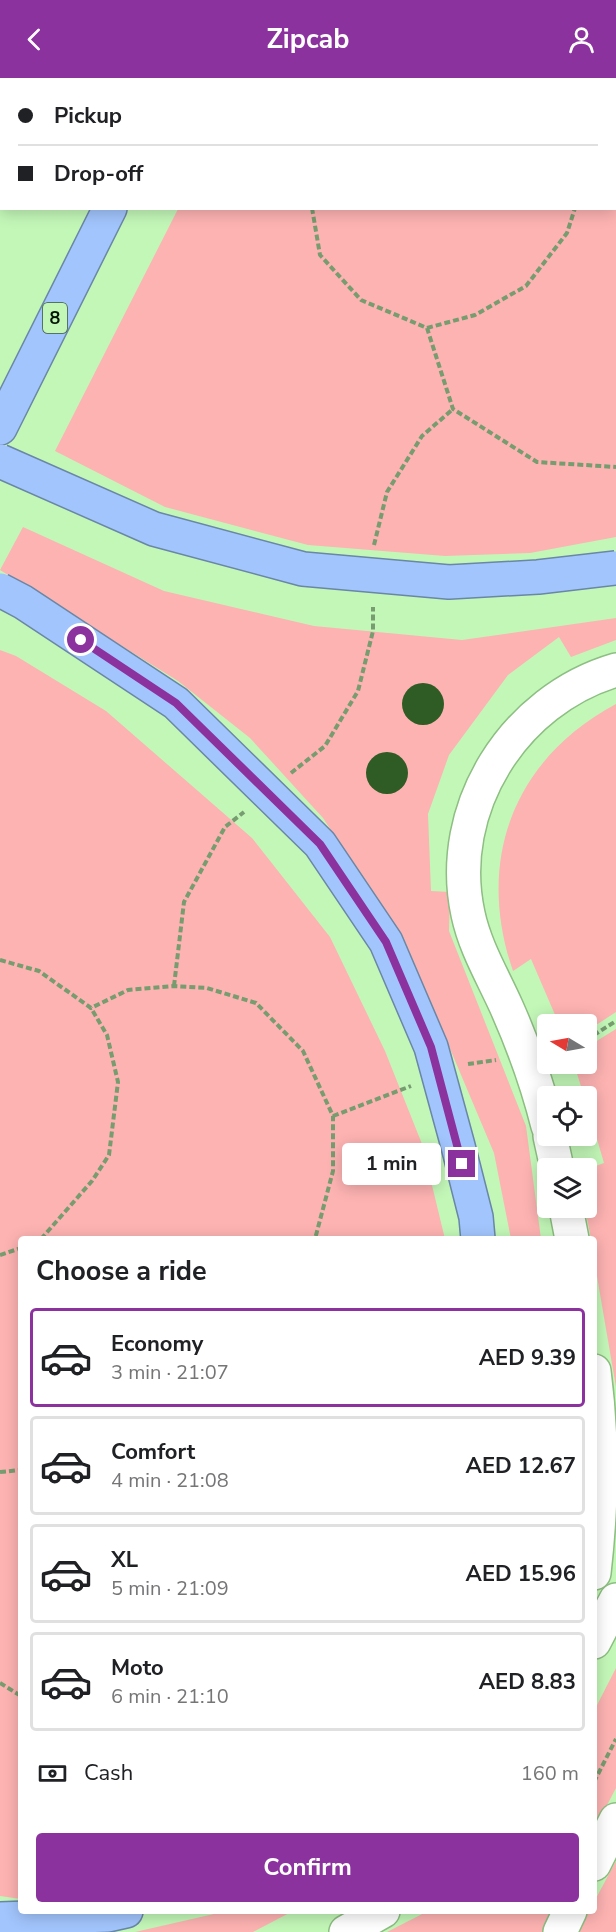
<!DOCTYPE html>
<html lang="en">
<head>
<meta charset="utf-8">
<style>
  body { margin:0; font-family:"Nunito Sans",sans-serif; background:#f2f2f2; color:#202124; height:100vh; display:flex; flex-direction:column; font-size:22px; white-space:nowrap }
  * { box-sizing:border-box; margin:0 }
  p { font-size:20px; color:#757577 }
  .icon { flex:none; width:33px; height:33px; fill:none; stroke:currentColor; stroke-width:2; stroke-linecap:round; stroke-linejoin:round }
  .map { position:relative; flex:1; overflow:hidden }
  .details { position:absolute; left:18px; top:1158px; width:579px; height:678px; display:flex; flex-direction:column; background:#fff; border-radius:6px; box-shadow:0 3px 15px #0003 }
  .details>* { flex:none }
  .banner { position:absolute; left:0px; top:0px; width:616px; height:132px; box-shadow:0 3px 15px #0003; display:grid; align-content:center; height:132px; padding:0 18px; background:#fff }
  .needle { width:39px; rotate:280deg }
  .buttons { position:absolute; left:537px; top:936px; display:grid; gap:12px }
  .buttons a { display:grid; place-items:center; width:60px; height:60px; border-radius:6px; background:#fff; box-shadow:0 3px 15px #0003; font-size:30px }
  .end { position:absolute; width:27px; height:27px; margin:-14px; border:8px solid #8b329f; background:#fff; box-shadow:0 0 0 3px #fff }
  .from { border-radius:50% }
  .bubble { position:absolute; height:42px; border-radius:6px; background:#fff; box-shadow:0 3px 15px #0003; font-size:20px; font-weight:700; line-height:42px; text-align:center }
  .banner b { display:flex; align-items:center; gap:21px; height:57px; font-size:22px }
  .banner b+b { border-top:2px solid #e0e0e0 }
  .banner i { width:15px; height:15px; background:#202124 }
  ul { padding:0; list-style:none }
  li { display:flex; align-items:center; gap:18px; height:99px; margin:0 12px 9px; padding:0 6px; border:3px solid #e0e0e0; border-radius:6px }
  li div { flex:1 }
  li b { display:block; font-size:22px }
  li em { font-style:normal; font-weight:700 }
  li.active { border-color:#8b329f }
  li>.icon { width:54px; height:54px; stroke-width:1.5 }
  h2 { padding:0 18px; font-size:27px; line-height:72px }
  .pay { display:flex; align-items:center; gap:15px; height:66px; padding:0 18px; font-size:22px }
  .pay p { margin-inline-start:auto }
  .button { display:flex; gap:12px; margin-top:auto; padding:12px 18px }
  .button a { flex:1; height:69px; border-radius:6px; background:#8b329f; color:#fff; font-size:24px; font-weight:700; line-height:69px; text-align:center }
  header { display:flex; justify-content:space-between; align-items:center; height:78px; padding:0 18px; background:#8b329f; color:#fff; font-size:27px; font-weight:700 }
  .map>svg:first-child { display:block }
  .green { fill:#fdb3b2 }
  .building { fill:#2f5c24 }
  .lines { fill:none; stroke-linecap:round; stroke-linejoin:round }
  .minor-casing { stroke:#8dbe82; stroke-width:36 }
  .highway-casing { stroke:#6a87a5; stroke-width:36 }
  .path { stroke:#779c6f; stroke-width:4; stroke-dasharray:6 3; stroke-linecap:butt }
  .minor { stroke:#fff; stroke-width:33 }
  .highway { stroke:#a2c5fd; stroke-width:33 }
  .highway-bridge-casing { stroke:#6a87a5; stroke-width:36; stroke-linecap:butt }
  .highway-bridge { stroke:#a2c5fd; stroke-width:33 }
  .route { stroke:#8b329f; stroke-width:8 }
  .labels { text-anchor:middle; stroke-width:6; stroke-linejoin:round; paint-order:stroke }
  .shield { fill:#c3f7b8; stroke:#3d5738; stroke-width:1.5 }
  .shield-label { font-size:18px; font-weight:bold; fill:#031301 }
</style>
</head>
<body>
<header><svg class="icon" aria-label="back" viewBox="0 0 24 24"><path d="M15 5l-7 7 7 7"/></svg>Zipcab<svg class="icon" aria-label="person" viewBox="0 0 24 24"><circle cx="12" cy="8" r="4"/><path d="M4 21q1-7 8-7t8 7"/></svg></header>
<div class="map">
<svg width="616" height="1854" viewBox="0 0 616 1854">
  <rect width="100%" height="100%" fill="#c3f7b8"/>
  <g class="green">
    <path d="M253,0H616V459L530,475L445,478L308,467L165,429L55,373L178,131L615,130V2Z"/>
    <path d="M23,449L164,513L314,548L462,562L616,540V562L571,579L559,559L508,597L449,677L428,736L431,813L450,814L449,853L526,1048L541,1161H511L494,1075L405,864L323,740L250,660L178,603L0,492Z"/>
    <path d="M0,572L16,578L106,633L252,760L330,859L385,973L422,1066L445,1161H21V1821L0,1818Z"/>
    <path d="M616,626V934L587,953L586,946H559L531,881L513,893C475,783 513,681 616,626Z"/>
    <path d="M616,951V1309L594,1181V1161H591L585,1130L587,1091L604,1085L587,1027L586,1018H584L574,986H586L587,969Z"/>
    <path d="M616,1590V1710L594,1752V1633Z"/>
    <path d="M616,1783V1854H577L589,1833H594V1824Z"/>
    <path d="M227,1833H293L253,1854H135Z"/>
    <path d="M428,1833H553L542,1854H387Z"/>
  </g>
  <g class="building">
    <circle cx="423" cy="626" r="21"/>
    <circle cx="387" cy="695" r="21"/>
  </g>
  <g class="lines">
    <defs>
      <g id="minor">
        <path d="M548,1048C538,1008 523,966 506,928C492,897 475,869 468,836C445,730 514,622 616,592"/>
        <path d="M550,1058L557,1090"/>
        <path d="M566,1130L572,1161"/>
        <path d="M594,1293C603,1363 602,1425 594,1495"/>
        <path d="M594,1564L616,1522"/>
        <path d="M594,1786L616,1742"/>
        <path d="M346,1854L383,1833"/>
        <path d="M560,1854L570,1833"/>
      </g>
      <g id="highway">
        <path d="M28,2L29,0"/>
        <path d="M176,2L177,0"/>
        <path d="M0,57L2,54"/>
        <path d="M0,350L110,130"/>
        <path d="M0,1841L108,1837L126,1833"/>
      </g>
    </defs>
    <use href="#minor" class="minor-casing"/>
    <use href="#highway" class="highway-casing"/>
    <g class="path">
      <path d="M549,0V2"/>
      <path d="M391,2L392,0"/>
      <path d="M615,83H616"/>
      <path d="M312,130L320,177L361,222L427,250L453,331L537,384L616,389"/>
      <path d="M427,250L475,237L526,208L567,155L575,130"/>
      <path d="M374,467L387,414L422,358L453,331"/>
      <path d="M291,695L325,668L358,613L373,553V529"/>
      <path d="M0,882L39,893L91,930L128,912L174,908L207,910L256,925L303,973L333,1038V1093L315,1161"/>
      <path d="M174,908L184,824L225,749L244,734"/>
      <path d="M586,962L616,943"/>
      <path d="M468,986L496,982"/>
      <path d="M333,1038L411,1008"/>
      <path d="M41,1161L92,1103L109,1077L118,1004L107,957L91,930"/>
      <path d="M0,1177L21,1170"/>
      <path d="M0,1394L21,1392"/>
      <path d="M0,1605L21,1618"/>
      <path d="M594,1704L616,1661"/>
    </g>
    <use href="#minor" class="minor"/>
    <use href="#highway" class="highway"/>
    <defs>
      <g id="highway-bridge">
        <path d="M0,383L154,451L303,491L449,504L538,499L616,490"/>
        <path d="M0,512L23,524L176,625L320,766L386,864L431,969L458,1068L476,1139L478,1161"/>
      </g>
    </defs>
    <use href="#highway-bridge" class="highway-bridge-casing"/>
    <use href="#highway-bridge" class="highway-bridge"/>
  </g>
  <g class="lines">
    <path class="route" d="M81,562L176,625L320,766L386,864L431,969L462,1086"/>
  </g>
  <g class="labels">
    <rect class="shield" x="43" y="225" width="24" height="30" rx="4.5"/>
    <g class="shield-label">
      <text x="55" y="246">8</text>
    </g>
  </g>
</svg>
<div class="buttons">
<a><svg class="needle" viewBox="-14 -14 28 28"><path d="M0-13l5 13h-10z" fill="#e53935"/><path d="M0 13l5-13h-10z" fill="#757577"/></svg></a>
<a><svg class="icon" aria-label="locate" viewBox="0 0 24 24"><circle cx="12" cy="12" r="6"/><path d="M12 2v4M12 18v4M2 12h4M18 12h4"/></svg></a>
<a><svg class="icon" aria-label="layers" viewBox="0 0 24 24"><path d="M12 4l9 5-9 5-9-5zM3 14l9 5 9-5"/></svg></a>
</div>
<i class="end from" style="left:81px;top:562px"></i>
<i class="end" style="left:462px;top:1086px"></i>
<div class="bubble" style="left:342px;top:1065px;width:99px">1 min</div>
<div class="banner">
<b><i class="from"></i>Pickup</b>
<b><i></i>Drop-off</b>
</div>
<section class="details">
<h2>Choose a ride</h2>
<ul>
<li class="active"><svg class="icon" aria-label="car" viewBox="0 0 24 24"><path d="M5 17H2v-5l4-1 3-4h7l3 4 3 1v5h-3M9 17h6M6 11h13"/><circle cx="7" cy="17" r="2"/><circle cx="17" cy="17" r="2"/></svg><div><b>Economy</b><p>3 min · 21:07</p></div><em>AED 9.39</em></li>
<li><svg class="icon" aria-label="car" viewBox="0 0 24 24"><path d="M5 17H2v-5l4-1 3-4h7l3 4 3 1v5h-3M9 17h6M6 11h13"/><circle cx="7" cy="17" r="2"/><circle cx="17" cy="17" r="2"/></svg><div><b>Comfort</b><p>4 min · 21:08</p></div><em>AED 12.67</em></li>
<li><svg class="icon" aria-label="car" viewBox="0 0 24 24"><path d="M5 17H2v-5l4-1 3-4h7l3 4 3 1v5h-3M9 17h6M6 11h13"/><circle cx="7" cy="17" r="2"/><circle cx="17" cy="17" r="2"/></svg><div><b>XL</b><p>5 min · 21:09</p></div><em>AED 15.96</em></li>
<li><svg class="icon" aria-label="car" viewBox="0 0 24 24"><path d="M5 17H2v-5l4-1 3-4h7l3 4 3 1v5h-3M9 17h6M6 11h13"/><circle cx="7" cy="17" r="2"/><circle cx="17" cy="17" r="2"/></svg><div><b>Moto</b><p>6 min · 21:10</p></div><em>AED 8.83</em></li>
</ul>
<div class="pay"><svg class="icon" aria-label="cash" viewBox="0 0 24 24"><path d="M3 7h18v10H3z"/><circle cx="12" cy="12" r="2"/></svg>Cash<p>160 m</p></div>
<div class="button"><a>Confirm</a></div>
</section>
</div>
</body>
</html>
